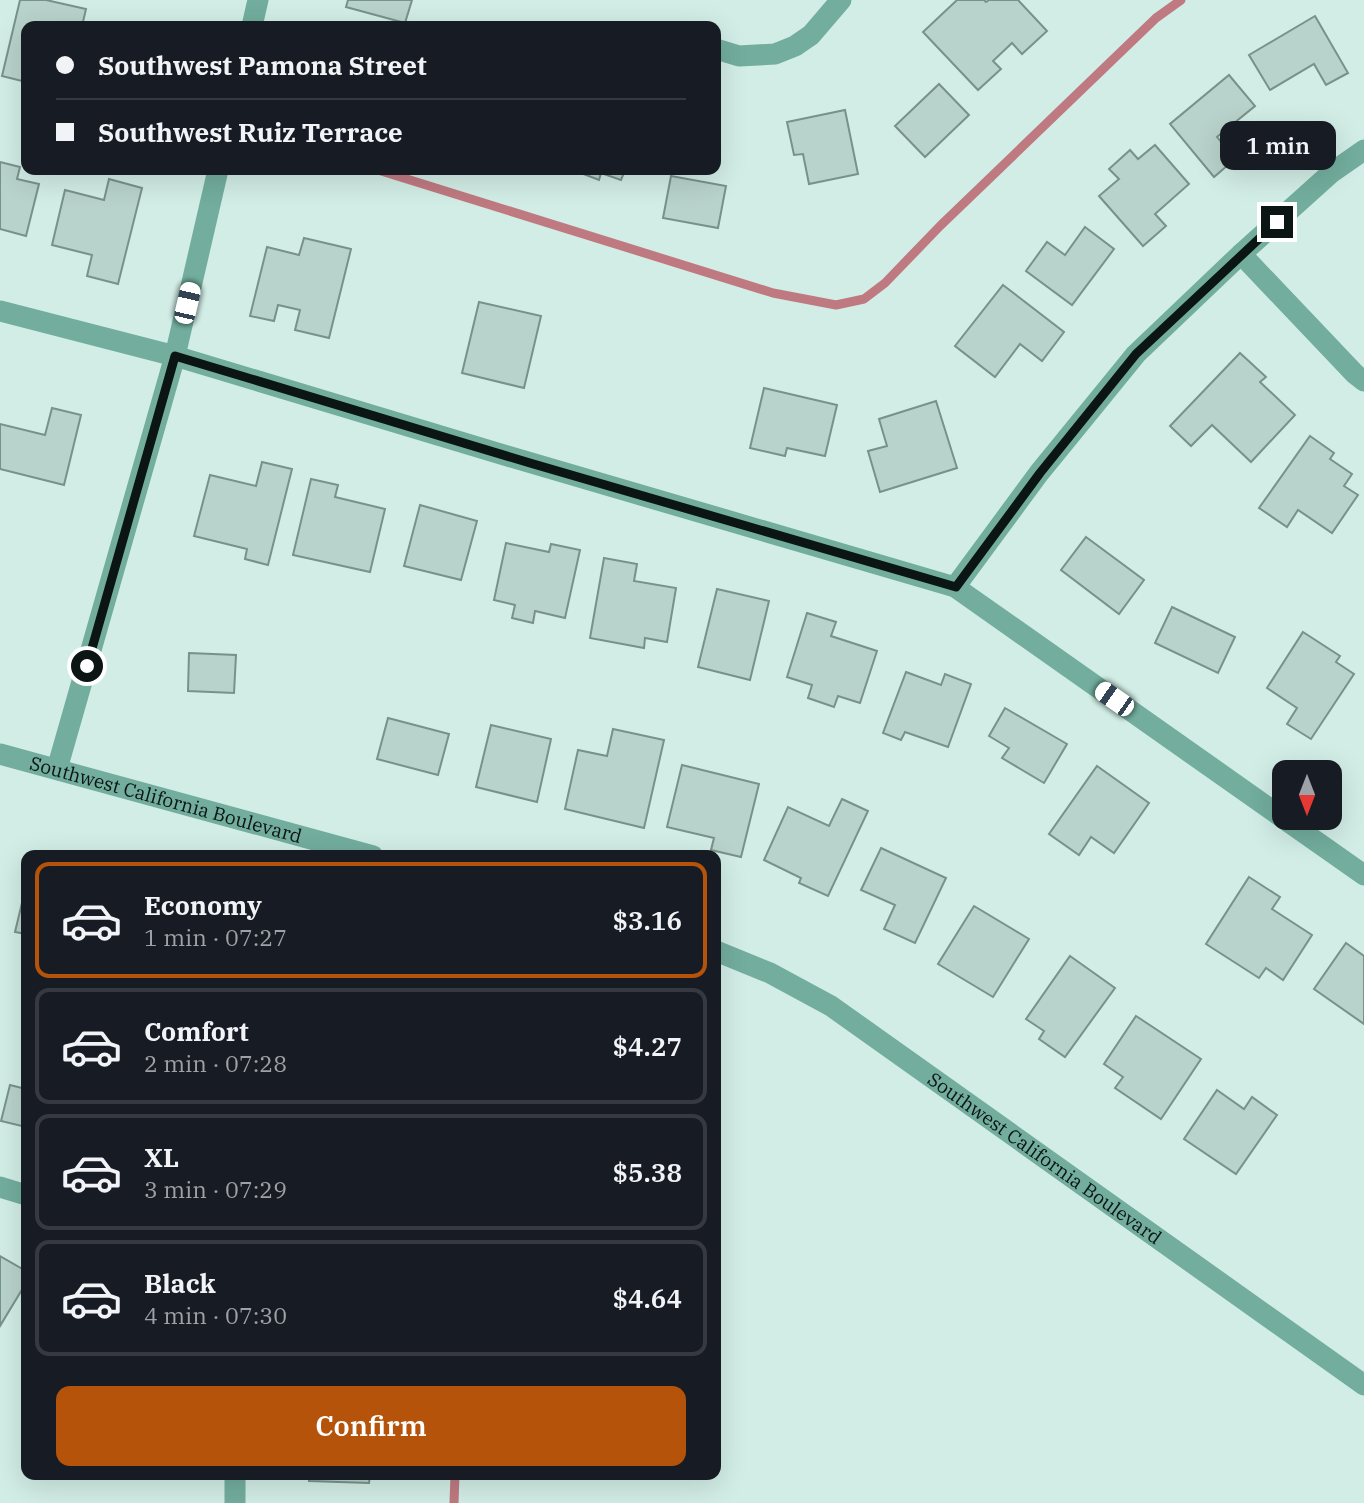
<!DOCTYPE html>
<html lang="en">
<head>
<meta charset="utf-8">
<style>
  body { margin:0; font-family:"IBM Plex Serif",serif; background:#242831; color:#f1f3f6; height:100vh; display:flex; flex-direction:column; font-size:26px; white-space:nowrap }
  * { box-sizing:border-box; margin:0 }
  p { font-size:23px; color:#9ea1a6 }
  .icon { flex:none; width:38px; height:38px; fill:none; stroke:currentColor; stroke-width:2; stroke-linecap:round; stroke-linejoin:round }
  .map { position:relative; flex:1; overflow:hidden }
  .drawer { position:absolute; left:21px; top:850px; width:700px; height:630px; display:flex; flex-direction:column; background:#171b24; border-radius:14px; box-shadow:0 7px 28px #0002 }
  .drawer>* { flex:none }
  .top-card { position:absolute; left:21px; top:21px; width:700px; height:154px; border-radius:14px; box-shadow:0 7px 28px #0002; display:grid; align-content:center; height:154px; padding:0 35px; background:#171b24 }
  .needle { width:46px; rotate:180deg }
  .buttons { position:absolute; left:1272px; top:760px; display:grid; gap:14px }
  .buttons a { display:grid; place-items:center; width:70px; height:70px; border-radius:14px; background:#171b24; box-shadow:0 7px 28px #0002; font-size:35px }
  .end { position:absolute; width:32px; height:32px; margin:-16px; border:9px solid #0b1513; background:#fff; box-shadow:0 0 0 4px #fff }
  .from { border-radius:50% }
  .bubble { position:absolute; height:49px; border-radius:14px; background:#171b24; box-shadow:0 7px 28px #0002; font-size:23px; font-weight:600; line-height:49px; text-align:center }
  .car { position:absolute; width:21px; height:42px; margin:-21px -10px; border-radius:9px; box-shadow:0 0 5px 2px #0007; background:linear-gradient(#fff 24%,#345 0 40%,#fff 0 76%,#345 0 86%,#fff 0) }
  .top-card b { display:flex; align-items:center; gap:24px; height:66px; font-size:26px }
  .top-card b+b { border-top:2px solid #363941 }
  .top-card i { width:18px; height:18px; background:#f1f3f6 }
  ul { padding:12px 0 0; list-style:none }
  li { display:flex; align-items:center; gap:21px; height:116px; margin:0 14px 10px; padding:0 21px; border:4px solid #363941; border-radius:14px }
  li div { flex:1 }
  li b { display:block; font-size:26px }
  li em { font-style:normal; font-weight:600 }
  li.on { border-color:#b45309 }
  li>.icon { width:63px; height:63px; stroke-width:1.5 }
  .cta { display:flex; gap:14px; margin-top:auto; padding:14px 35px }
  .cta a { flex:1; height:80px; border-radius:14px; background:#b45309; color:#fff; font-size:28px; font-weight:600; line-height:80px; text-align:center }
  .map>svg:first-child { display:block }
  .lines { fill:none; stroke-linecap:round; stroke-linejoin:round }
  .stream { stroke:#bf7981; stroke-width:9 }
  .building { fill:#b8d3cb; stroke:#78928b; stroke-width:2 }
  .minor { stroke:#72ad9d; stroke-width:21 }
  .tertiary { stroke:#72ad9d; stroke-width:21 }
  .route { stroke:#0b1513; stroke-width:9 }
  .labels { text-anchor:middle; stroke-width:6; stroke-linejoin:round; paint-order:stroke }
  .street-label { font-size:19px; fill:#0b1513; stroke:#d1ede5 }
</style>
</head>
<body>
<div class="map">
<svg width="1364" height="1503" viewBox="0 0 1364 1503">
  <rect width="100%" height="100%" fill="#d1ede5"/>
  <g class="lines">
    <g class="stream">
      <path d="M378,170L773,293L836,305L864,299L885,283L940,226L1156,18L1181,0"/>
      <path d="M454,1503L455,1475"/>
    </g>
  </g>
  <g class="building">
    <path d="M20,0H46L86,9L82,26H26V82L2,76Z"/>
    <path d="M348,0H412L405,23L346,7Z"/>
    <path d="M957,0H984L986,2L989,0H1018L1047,31L1022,54L1012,43L993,61L1001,69L978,90L923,32Z"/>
    <path d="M1315,16L1348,73L1326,85L1314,64L1270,90L1249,55Z"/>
    <path d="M1229,75L1255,106L1217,137L1235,159L1214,177L1170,124Z"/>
    <path d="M939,84L969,115L925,157L895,126Z"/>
    <path d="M845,110L858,174L809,184L803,154L794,155L787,122Z"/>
    <path d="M1155,145L1189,184L1155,214L1166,226L1143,246L1099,196L1119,179L1109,169L1130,150L1138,159Z"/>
    <path d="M0,162L20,167L17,179L39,184L26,236L0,229Z"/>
    <path d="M573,170H625L621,180L601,173L599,180Z"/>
    <path d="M671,176L726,186L718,228L663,218Z"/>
    <path d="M109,179L142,188L118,284L87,276L92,255L52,245L65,190L104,200Z"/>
    <path d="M1085,227L1114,249L1072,305L1026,271L1047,242L1065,255Z"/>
    <path d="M304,238L351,249L329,338L295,330L300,310L278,305L274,321L250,316L267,247L299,255Z"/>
    <path d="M1003,285L1064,332L1042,361L1020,344L995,377L955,346Z"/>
    <path d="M479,302L541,316L524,388L462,373Z"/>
    <path d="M1240,353L1266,377L1260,382L1295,415L1251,462L1212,425L1191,446L1170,426Z"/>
    <path d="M764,388L837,405L825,456L787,448L785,456L750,448Z"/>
    <path d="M936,401L957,468L880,492L868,451L887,446L879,419Z"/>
    <path d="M52,408L81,415L64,485L0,469V424L45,435Z"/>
    <path d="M1310,436L1334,453L1330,459L1352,474L1344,486L1358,495L1332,533L1298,510L1287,527L1259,508Z"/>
    <path d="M262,462L292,469L268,565L245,559L247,549L194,536L210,475L256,486Z"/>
    <path d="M311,479L338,485L335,497L385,509L370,572L293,555Z"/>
    <path d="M420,505L477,521L461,580L404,566Z"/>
    <path d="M1086,537L1144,580L1119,614L1061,570Z"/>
    <path d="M506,543L549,552L551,544L580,550L565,618L535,611L533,623L512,618L515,605L494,600Z"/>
    <path d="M604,558L637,564L634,581L676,588L667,642L645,638L644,648L590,638Z"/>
    <path d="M717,589L769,601L750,680L698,667Z"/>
    <path d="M1172,607L1235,637L1218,673L1155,643Z"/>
    <path d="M807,613L836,622L831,636L877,651L860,703L838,696L834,707L808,698L812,685L787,677Z"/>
    <path d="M1303,632L1340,656L1336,662L1354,674L1311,739L1287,724L1297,708L1267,688Z"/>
    <path d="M189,653L236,655L234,693L188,691Z"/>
    <path d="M906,672L941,685L945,674L971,684L948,747L905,732L901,740L883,733Z"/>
    <path d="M1005,708L1067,744L1044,783L1002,758L1009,748L989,736Z"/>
    <path d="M388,718L449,734L438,775L377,759Z"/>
    <path d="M491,725L551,739L537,802L476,787Z"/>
    <path d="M613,729L664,740L644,828L565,809L578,750L607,756Z"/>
    <path d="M682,765L759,784L741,857L711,850L714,838L667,827Z"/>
    <path d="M1097,766L1149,803L1114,853L1091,837L1079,855L1049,834Z"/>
    <path d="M842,799L868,811L828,896L799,883L801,878L764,860L788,807L829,826Z"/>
    <path d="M881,848L946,878L915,943L884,929L895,905L861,890Z"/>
    <path d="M1249,877L1280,897L1272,909L1312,935L1283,980L1266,968L1259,978L1206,944Z"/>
    <path d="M26,886V934L15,932Z"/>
    <path d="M974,906L1029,939L993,997L938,964Z"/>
    <path d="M1346,943L1364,956V1024L1314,989Z"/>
    <path d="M1070,956L1115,988L1065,1057L1039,1039L1044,1031L1026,1019Z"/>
    <path d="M1136,1016L1201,1059L1161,1119L1115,1088L1123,1077L1104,1064Z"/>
    <path d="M10,1085L26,1089V1127L1,1121Z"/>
    <path d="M1217,1090L1244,1109L1252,1097L1277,1115L1236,1174L1184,1139Z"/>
    <path d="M0,1256L26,1271V1283L0,1326Z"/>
    <path d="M309,1475H370L369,1483L309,1481Z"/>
  </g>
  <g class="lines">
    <g class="minor">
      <path d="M252,26L258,0"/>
      <path d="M716,49L739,56L775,54L795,46L811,35L841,0"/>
      <path d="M1241,254L1355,374L1364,381"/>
      <path d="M0,311L175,356L504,455L955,587L1364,875"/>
      <path d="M955,587L1039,473L1136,354L1241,254L1331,173L1364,150"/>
      <path d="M57,769L175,356L218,170"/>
      <path d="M0,1187L26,1195"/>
      <path d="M235,1503V1475"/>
    </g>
    <g class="tertiary">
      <path id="s1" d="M0,754L373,856"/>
      <path id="s2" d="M716,951L770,973L831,1006L1364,1385"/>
    </g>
  </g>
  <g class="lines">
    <path class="route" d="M87,666L175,356L530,463L956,587L1040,473L1136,354L1277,222"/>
  </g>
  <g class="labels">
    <g class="street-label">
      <text dy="7" stroke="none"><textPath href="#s1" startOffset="172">Southwest California Boulevard</textPath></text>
      <text dy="7" stroke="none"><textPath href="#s2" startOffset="390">Southwest California Boulevard</textPath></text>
    </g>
  </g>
</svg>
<div class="buttons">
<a><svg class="needle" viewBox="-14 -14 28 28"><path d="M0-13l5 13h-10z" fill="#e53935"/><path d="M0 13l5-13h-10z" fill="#9ea1a6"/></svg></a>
</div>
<i class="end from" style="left:87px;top:666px"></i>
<i class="end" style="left:1277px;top:222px"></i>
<div class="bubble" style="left:1220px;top:121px;width:116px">1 min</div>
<i class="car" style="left:187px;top:303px;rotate:13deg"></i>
<i class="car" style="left:1114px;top:699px;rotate:305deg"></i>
<div class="top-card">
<b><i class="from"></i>Southwest Pamona Street</b>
<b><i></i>Southwest Ruiz Terrace</b>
</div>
<section class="drawer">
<ul>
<li class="on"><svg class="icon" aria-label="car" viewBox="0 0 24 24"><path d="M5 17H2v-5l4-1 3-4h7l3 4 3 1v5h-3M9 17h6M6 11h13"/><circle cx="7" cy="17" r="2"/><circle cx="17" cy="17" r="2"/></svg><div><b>Economy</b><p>1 min · 07:27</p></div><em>$3.16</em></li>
<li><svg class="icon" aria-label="car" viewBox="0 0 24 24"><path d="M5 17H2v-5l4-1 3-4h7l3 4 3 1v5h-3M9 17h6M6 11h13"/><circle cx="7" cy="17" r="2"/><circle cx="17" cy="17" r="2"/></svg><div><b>Comfort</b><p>2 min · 07:28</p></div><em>$4.27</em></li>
<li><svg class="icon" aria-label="car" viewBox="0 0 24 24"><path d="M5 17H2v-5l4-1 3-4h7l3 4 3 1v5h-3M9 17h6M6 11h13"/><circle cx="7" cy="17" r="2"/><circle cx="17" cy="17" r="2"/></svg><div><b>XL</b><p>3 min · 07:29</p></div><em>$5.38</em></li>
<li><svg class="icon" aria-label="car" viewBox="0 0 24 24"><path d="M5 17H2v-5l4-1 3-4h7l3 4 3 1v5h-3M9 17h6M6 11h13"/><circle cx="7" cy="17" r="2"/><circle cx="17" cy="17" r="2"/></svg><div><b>Black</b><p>4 min · 07:30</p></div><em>$4.64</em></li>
</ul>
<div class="cta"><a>Confirm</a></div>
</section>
</div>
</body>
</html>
